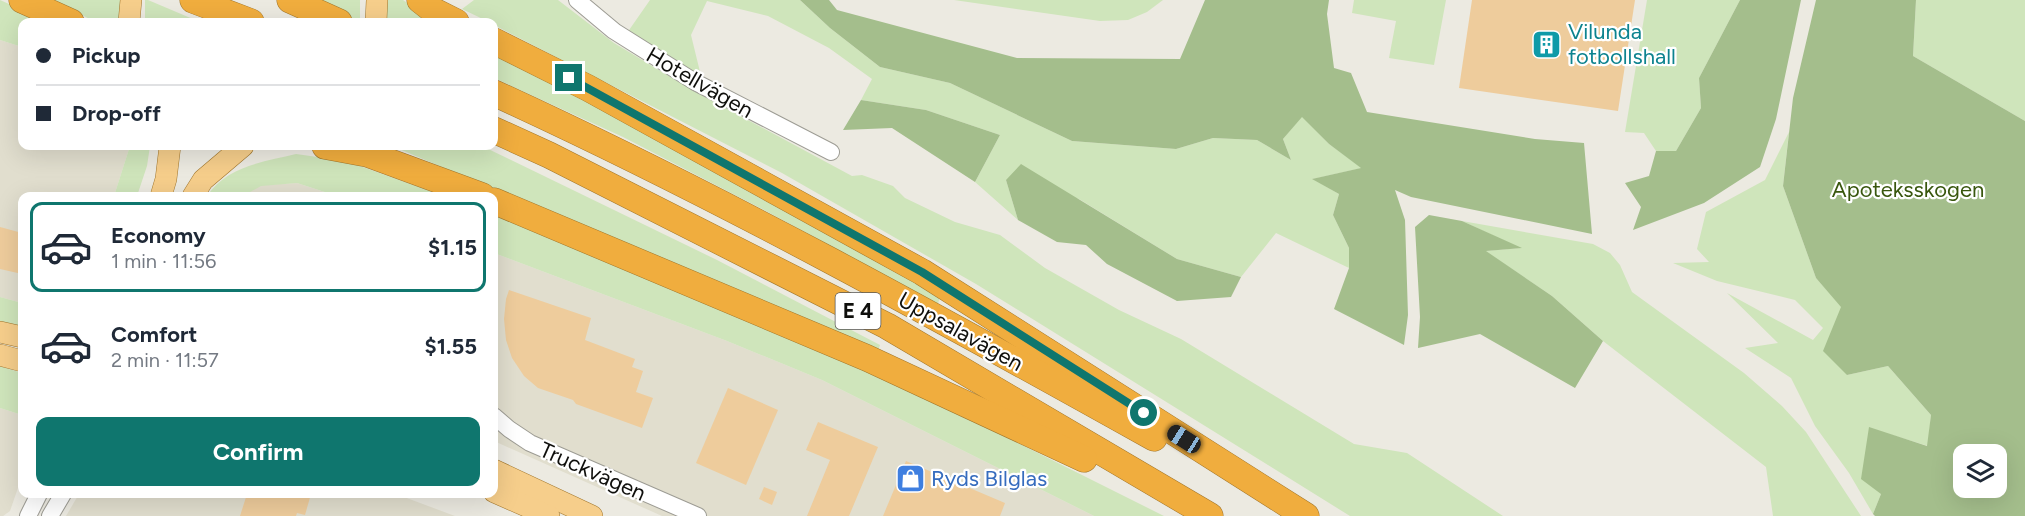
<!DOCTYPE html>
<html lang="en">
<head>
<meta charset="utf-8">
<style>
  body { margin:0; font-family:Figtree,sans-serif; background:#f6f6f7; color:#1f2937; height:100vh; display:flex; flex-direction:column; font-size:22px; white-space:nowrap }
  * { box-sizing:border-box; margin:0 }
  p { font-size:20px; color:#747a83 }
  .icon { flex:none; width:33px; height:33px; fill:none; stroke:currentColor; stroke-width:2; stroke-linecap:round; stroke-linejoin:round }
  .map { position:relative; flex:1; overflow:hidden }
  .sheet { position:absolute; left:18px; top:192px; width:480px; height:306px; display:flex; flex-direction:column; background:#fff; border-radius:12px; box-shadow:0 6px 24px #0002 }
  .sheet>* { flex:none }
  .banner { position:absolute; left:18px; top:18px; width:480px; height:132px; border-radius:12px; box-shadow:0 6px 24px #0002; display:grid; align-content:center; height:132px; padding:0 18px; background:#fff }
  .fabs { position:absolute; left:1953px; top:444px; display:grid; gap:12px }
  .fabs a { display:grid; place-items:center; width:54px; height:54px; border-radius:12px; background:#fff; box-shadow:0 6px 24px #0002; font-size:30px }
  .end { position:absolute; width:27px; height:27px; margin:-14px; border:8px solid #0f766e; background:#fff; box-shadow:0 0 0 3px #fff }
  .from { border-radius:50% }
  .car { position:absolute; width:18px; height:36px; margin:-18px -9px; border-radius:8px; box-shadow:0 0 4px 2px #0007; background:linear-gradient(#222 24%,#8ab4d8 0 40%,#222 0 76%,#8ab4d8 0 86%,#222 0) }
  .banner b { display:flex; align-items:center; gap:21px; height:57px; font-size:22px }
  .banner b+b { border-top:2px solid #e0e1e3 }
  .banner i { width:15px; height:15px; background:#1f2937 }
  ul { padding:10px 0 0; list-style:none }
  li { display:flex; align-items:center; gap:18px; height:90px; margin:0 12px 9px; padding:0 6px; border:3px solid transparent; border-radius:12px }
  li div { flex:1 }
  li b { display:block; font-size:22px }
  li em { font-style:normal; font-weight:700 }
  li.current { border-color:#0f766e }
  li>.icon { width:54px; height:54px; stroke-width:1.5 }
  .action { display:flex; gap:12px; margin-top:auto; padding:12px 18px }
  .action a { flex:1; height:69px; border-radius:12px; background:#0f766e; color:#fff; font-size:24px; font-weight:700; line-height:69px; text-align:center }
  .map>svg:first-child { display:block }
  .built { fill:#e1dece }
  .green { fill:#cfe5bb }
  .forest { fill:#a4be8c; fill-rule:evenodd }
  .building { fill:#eecc9c }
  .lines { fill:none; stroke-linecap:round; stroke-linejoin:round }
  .minor-casing { stroke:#9d9c94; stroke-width:18 }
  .major-casing { stroke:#a1762c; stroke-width:22 }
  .highway-casing { stroke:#a1762c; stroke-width:27 }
  .minor { stroke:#fff; stroke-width:16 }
  .major { stroke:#f6ce8b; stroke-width:21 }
  .highway { stroke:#f0ad3e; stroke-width:26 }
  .route { stroke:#0f766e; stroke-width:8 }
  .labels { text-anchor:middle; stroke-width:4.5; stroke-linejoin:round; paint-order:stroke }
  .shield { fill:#fff; stroke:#575755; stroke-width:1.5 }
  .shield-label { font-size:21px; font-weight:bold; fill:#0f0f0c }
  .culture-label { font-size:22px; fill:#0d838f; stroke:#fff; text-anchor:start }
  .street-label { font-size:22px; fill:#0f0f0c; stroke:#fff }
  .park-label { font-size:22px; fill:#39570e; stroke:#fff }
  .shop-label { font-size:22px; fill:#366cbe; stroke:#fff; text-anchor:start }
</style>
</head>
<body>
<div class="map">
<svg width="2025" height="516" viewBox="0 0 2025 516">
  <rect width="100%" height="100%" fill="#eceae1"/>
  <g class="built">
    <path d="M0,40L22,47V146H129V149L114,196H22V303L0,297Z"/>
    <path d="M297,183L337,196H243L261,185Z"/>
    <path d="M494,253L727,341L822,380L1094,516H662L494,441Z"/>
    <path d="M0,408L22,415V485H19L10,511L3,516H0Z"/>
    <path d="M79,494H396L455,516H66Z"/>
  </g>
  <g class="green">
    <path d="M0,0L50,22H22V47L0,40Z"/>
    <path d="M54,0H120V22H95Z"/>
    <path d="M145,0H148L200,22H145Z"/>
    <path d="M303,0H360V22H357Z"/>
    <path d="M384,0H403L435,22H383Z"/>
    <path d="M474,0H558L614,43L694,91L852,176L862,175L893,186L905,198L955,222L1000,235L1045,268L1119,310L1181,339L1354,444L1407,453L1503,516H1350L976,284L782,173L494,25V22H489L462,9Z"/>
    <path d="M650,0H800L830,28L880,67L950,83L1072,141L1176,149L1213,138L1257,140L1291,160L1283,139L1302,116L1329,144L1362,168L1313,179L1339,194L1333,215L1349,248V268L1276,233L1241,277L1177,259L1079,199L1006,180L1018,220L975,182L1000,135L926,110L861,100L872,79L829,48L768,16L707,1L691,35L701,76L627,33Z"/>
    <path d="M954,0H1163L1147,12L1128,20L1100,21Z"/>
    <path d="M1354,0H1446L1434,65L1389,58L1396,21L1352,13Z"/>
    <path d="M1647,0H1740L1699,78L1701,108L1676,151H1656L1644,133L1625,132Z"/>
    <path d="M1916,0H2025V121L1913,56Z"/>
    <path d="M494,54L588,98L940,296L938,304L764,210L623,137L494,78Z"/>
    <path d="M1789,132L1783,186L1816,278L1842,307L1847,375L1888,366L1931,415L1928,446L1869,428L1881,494L1873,514L1849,473L1815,426L1791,378L1745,348L1778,343L1727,293L1813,340L1823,328L1795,300L1717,281L1673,263L1709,262L1697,249L1706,212L1765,180Z"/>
    <path d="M129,146H150L147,166L137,196H114L129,149Z"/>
    <path d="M392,146H482L717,260L880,345L878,351Z"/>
    <path d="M296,154L346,161L444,196H337L297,183L261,186L243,196H207C227,166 263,162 296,154Z"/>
    <path d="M494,215L790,336L990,429L1164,516H1094L822,380L727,341L494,253Z"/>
    <path d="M1462,221L1593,244L1610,253L1620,265L1632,292L1744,373L1782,406L1806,432L1861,516H1773L1766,467L1603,341L1552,296L1485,251L1520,248Z"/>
    <path d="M0,297L22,303V329L0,323Z"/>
    <path d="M0,366L22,373V415L0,408Z"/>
  </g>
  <g class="forest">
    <path d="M800,0H829L837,10L1017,58L1180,59L1205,0H1329L1327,14L1334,68L1351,73L1367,112L1535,139L1584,143L1592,234L1411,197L1395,190L1405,220L1408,315L1404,345L1334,309L1349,268V248L1333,215L1339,194L1312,179L1361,168L1329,144L1302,117L1283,139L1291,160L1257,140L1213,138L1176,149L1072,141L950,83L880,67L830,28Z"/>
    <path d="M1740,0H1801L1776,119L1760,167L1704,203L1633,230L1641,207L1625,183L1649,176L1656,151H1676L1701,108L1699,78Z"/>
    <path d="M1816,0H1916L1913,56L2025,121V516H1875L1873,514L1881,494L1861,479L1869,427L1927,446L1931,415L1888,366L1847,375L1823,351L1841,307L1816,278L1783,186L1793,98ZM1964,454H1996V488H1964Z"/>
    <path d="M861,100L926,110L1000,135L975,182L892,128L843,130Z"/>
    <path d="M1021,164L1177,259L1241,277L1231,297L1177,301L1107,264L1086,245L1057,242L1018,220L1006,180Z"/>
    <path d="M1429,215L1462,221L1522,248L1486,251L1552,296L1603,341L1575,388L1480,334L1418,348L1420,317L1415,227Z"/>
  </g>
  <g class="building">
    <path d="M1472,0H1635L1618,111L1459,88Z"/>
    <path d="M0,227L22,233V274L0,269Z"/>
    <path d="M509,290L591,318L585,340L635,359L632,367L643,371L636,392L653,398L642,428L576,404L573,400L538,388L524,376L512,358L506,340L504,319L506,299Z"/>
    <path d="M728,388L778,410L746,485L696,463Z"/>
    <path d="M818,422L878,447L849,516H807L830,460L806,450Z"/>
    <path d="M906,461L1005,503L1000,516H883Z"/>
    <path d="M764,487L777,492L772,505L759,499Z"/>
    <path d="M247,494H311L305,515L297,513L296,516H240Z"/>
  </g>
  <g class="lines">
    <defs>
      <g id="minor">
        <path d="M577,0L614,31L695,82L831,152"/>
        <path d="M494,416L509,429L530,443L698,516"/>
        <path d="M28,516L39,494"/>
        <path d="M50,516L63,494"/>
      </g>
      <g id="major">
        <path d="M129,22L131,0"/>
        <path d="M376,22L377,0"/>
        <path d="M161,196L166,179L170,146"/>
        <path d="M193,196L203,180L243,146"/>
        <path d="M0,332L22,337"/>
        <path d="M0,355L22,361"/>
        <path d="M494,470L592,516"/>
        <path d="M494,492L549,516"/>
      </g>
      <g id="highway">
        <path d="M22,0L71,22"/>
        <path d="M193,0L251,22"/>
        <path d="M290,0L339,22"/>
        <path d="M420,0L434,11L456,22"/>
        <path d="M494,41L588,88L922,272L1306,516"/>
        <path d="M494,93C719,196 937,317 1154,438"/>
        <path d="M494,130L549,155L887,326L1210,516"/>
        <path d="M325,146L368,154L482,196"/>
        <path d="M494,201L867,358L1084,459"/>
      </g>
    </defs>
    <use href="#minor" class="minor-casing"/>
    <use href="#major" class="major-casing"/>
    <use href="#highway" class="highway-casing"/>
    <use href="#minor" class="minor"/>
    <use href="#major" class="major"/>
    <use href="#highway" class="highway"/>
  </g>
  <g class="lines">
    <path class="route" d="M569,78L922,272L1144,413"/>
  </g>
  <defs>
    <symbol id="building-square" viewBox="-11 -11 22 22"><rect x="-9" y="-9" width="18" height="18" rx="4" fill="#0f9aa8" stroke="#fff"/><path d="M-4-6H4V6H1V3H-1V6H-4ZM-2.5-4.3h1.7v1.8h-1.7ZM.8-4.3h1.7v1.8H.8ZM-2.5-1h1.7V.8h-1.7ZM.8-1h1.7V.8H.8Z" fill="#fff"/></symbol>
    <symbol id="shop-square" viewBox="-11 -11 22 22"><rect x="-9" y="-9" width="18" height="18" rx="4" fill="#3f7fe0" stroke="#fff"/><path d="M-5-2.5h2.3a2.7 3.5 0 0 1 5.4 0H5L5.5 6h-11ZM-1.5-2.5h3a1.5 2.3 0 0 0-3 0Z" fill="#fff"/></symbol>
  </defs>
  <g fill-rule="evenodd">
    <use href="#building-square" x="1530" y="28" width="33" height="33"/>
    <use href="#shop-square" x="894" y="462" width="33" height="33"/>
  </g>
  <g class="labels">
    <rect class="shield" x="835.5" y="293" width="45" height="36" rx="4.5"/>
    <g class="shield-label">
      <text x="858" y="318">E 4</text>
    </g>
    <g class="culture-label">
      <text x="1568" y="39">Vilunda<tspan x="1568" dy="25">fotbollshall</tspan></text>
    </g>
    <g class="street-label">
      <text transform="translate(700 82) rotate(30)" y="8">Hotellvägen</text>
      <text transform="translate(961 331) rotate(29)" y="8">Uppsalavägen</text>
      <text transform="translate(593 471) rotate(24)" y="8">Truckvägen</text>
    </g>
    <g class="park-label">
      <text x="1908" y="197">Apoteksskogen</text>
    </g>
    <g class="shop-label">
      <text x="931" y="486">Ryds Bilglas</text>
    </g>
  </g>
</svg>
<div class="fabs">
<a><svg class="icon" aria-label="layers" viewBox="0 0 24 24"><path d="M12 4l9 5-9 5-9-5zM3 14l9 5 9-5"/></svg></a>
</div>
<i class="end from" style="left:1144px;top:413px"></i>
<i class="end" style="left:569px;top:78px"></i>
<i class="car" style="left:1184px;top:439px;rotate:302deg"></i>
<div class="banner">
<b><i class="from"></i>Pickup</b>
<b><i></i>Drop-off</b>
</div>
<section class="sheet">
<ul>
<li class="current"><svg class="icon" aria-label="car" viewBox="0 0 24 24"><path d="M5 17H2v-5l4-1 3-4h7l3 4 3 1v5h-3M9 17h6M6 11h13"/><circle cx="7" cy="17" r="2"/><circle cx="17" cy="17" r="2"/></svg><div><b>Economy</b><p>1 min · 11:56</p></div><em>$1.15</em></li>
<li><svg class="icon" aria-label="car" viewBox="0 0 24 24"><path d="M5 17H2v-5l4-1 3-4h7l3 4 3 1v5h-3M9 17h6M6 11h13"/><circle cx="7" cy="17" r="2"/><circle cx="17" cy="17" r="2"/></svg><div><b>Comfort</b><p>2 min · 11:57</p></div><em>$1.55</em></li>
</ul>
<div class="action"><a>Confirm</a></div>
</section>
</div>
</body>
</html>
